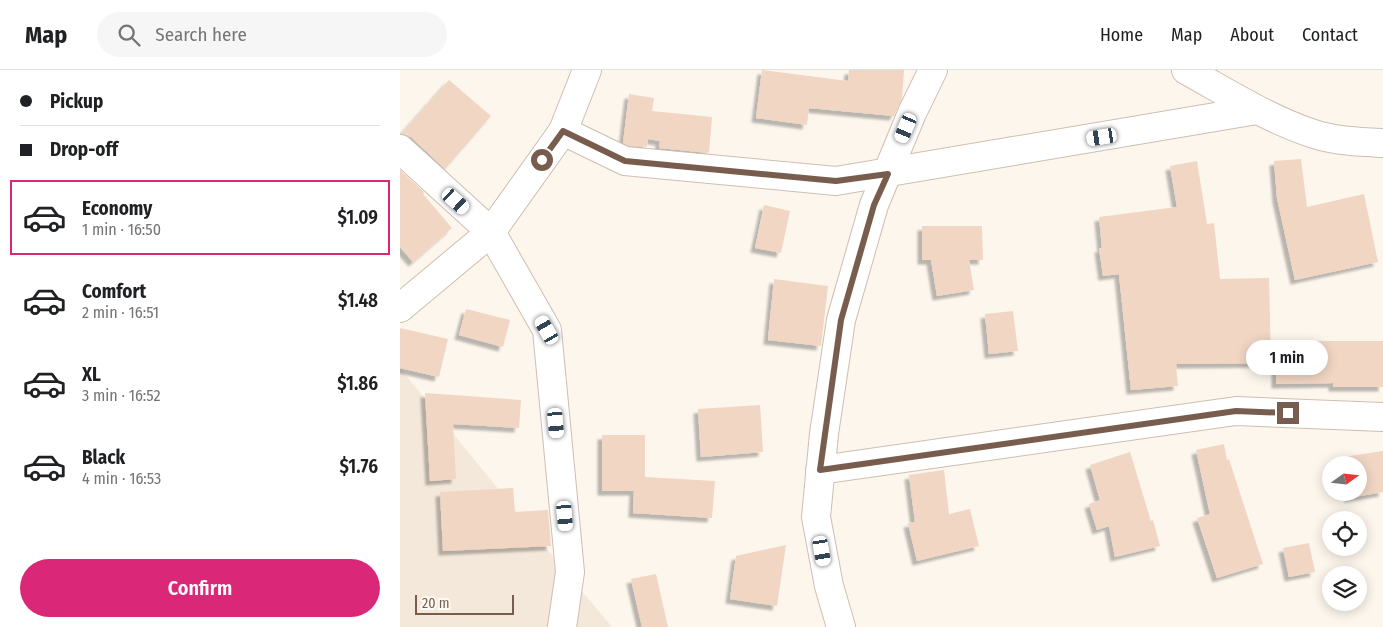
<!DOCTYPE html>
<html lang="en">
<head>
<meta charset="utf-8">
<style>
  body { margin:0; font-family:"Fira Sans Condensed",sans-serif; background:#f6f6f6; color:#202124; height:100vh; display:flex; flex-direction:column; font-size:19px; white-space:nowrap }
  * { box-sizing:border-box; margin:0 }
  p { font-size:16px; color:#757577 }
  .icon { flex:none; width:28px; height:28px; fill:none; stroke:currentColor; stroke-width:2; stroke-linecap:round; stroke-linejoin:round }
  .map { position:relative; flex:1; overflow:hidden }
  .panel { display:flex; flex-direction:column; background:#fff; width:400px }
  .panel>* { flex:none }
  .hud { display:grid; align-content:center; height:110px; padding:0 20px; background:#fff }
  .needle { width:32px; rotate:75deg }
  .fabs { position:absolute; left:922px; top:386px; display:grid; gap:10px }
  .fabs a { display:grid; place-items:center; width:45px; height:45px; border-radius:50%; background:#fff; box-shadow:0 2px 12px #0003; font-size:25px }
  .scale { position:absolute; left:15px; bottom:12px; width:99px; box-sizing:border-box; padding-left:5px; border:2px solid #785d4e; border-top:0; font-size:14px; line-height:18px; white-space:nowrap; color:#785d4e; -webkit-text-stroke:4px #fffaf3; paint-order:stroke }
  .end { position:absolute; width:22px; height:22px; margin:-11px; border:6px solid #785d4e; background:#fff; box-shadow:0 0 0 2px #fff }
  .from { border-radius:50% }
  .bubble { position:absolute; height:35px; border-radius:18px; background:#fff; box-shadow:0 2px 12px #0003; font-size:16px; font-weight:600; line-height:35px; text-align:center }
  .car { position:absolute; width:15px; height:30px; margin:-15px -8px; border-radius:6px; box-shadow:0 0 4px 1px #0007; background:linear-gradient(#fff 24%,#345 0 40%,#fff 0 76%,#345 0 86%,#fff 0) }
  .hud b { display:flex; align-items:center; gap:18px; height:48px; font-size:19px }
  .hud b+b { border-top:1px solid #e0e0e0 }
  .hud i { width:12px; height:12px; background:#202124 }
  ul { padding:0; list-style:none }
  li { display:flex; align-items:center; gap:15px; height:75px; margin:0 10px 8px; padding:0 10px; border:2px solid transparent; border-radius:0px }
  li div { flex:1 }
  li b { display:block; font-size:19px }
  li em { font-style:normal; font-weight:600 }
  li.active { border-color:#db2777 }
  li>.icon { width:45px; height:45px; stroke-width:1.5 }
  .cta { display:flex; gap:10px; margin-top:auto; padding:10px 20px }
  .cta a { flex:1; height:58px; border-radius:30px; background:#db2777; color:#fff; font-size:20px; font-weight:600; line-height:58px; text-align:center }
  header { display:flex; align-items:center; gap:30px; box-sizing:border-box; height:70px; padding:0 25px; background:#fff; border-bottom:1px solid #e0e0e0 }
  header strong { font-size:24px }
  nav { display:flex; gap:28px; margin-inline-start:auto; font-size:18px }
  .search { width:350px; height:45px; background:#f6f6f6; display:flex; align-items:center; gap:12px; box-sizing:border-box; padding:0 18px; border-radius:28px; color:#757577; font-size:19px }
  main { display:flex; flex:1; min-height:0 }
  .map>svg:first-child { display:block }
  .residential { fill:#f4e8da }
  .building { fill:#f1d6c4; filter:url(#shadow) }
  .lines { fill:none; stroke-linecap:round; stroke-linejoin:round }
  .minor-casing { stroke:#cfbeb1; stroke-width:30 }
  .minor { stroke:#fff; stroke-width:28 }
  .route { stroke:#785d4e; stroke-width:6 }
</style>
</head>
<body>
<header>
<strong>Map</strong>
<div class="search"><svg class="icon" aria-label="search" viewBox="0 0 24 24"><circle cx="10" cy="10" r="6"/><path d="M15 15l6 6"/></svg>Search here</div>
<nav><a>Home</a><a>Map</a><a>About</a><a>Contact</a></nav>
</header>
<main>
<section class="panel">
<div class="hud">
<b><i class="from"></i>Pickup</b>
<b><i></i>Drop-off</b>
</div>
<ul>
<li class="active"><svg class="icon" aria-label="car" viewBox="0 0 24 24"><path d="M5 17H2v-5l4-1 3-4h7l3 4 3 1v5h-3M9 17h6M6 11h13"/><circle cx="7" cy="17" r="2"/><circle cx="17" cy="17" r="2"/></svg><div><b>Economy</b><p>1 min · 16:50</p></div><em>$1.09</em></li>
<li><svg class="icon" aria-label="car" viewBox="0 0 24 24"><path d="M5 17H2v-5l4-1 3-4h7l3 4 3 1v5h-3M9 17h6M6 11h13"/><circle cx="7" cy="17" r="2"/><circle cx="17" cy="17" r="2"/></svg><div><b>Comfort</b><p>2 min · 16:51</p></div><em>$1.48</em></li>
<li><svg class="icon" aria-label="car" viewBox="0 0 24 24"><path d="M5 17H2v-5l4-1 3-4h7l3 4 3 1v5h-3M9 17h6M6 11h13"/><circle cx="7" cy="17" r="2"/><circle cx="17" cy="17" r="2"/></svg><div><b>XL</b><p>3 min · 16:52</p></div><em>$1.86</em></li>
<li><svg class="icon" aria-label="car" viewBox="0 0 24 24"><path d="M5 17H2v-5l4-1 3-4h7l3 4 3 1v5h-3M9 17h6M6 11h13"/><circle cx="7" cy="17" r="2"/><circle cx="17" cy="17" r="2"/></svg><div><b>Black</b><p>4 min · 16:53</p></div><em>$1.76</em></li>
</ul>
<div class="cta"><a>Confirm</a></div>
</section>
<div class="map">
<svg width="983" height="557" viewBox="0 0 983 557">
  <defs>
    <filter id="shadow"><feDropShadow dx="-4.5" dy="4.5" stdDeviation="1" flood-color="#0004"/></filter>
  </defs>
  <rect width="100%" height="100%" fill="#fcf6ec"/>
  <path class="residential" d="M0,298L155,489L212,557H0Z"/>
  <g class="building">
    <path d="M362,0L448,11L449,0H504L502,29L494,46L409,38L407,55L356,48Z"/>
    <path d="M49,10L91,46L45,99L11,67L1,64Z"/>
    <path d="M229,24L254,28L252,41L312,47L309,83L259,78L260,71L248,69L247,77L229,76L223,73Z"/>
    <path d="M901,89L907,137L964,124L978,192L895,210L877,128L874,91Z"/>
    <path d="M797,91L807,154L814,153L820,209L869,208L871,293L776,294L778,316L731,320L719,204L703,206L699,178H702L699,147L777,137L770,96Z"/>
    <path d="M0,100L24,122L23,124L52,158L13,192L0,177Z"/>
    <path d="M364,135L390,141L381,183L355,178Z"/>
    <path d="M522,156H582L583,190H569L574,220L537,226L531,190H522Z"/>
    <path d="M374,209L428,216L421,276L368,270Z"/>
    <path d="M66,239L110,250L103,277L59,265Z"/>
    <path d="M613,241L618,281L589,284L585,244Z"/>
    <path d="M0,258L48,269L39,307L0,298Z"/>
    <path d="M924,271H983V317H933V313L876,314V272Z"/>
    <path d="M25,323L121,330L119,358L53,354L56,409L30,411Z"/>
    <path d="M360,335L363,382L301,387L298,339Z"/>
    <path d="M202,365H245V407L315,411L312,448L233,443L234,421H202Z"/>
    <path d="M824,374L827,390L829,389L863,494L817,508L797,448L810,444L796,380Z"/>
    <path d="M983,381V422L949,428L948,422H959V395H944L943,387Z"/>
    <path d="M730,382L751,451L753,450L760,476L715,487L709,456L697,460L689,434L700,430L690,395Z"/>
    <path d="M544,400L549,444L570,439L579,476L517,491L508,453L515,452L509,405Z"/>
    <path d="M113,418L115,442L148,440L151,476L43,481L40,422Z"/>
    <path d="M909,473L915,502L889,507L883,478Z"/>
    <path d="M386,475L377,536L330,529L336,486Z"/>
    <path d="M256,504L268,557H242L231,509Z"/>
  </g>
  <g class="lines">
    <defs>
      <g id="minor">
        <path d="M786,0C826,22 870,50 914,64C935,71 961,72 983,73"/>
        <path d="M163,61L187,0"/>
        <path d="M0,79L91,162L147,260L170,502L162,557"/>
        <path d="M0,238L91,162L163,61L225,91L436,111L857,40"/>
        <path d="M420,400L836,341L983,347"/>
        <path d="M441,557L429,516L416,447L424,364L441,250L474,135L512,43L533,0"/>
      </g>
    </defs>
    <use href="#minor" class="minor-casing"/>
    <use href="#minor" class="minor"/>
  </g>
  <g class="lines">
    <path class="route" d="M142,90L163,61L225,91L436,111L488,104L474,135L441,250L420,400L836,341L888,343"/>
  </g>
</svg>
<div class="fabs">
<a><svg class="needle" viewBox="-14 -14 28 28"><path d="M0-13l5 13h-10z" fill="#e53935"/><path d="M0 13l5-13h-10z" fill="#757577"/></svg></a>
<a><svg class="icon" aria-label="locate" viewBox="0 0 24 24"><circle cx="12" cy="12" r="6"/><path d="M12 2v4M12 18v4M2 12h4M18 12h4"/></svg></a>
<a><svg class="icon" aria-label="layers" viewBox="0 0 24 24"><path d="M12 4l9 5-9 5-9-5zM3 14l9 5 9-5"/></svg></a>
</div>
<div class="scale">20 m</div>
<i class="end from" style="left:142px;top:90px"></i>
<i class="end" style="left:888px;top:343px"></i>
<div class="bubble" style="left:846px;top:270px;width:82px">1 min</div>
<i class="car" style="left:506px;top:58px;rotate:203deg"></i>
<i class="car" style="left:702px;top:67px;rotate:261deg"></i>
<i class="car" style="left:56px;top:131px;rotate:132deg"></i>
<i class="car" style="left:147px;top:260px;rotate:330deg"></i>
<i class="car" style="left:156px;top:353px;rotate:175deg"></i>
<i class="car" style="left:165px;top:446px;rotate:175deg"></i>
<i class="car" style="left:422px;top:481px;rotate:170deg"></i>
</div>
</main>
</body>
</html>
